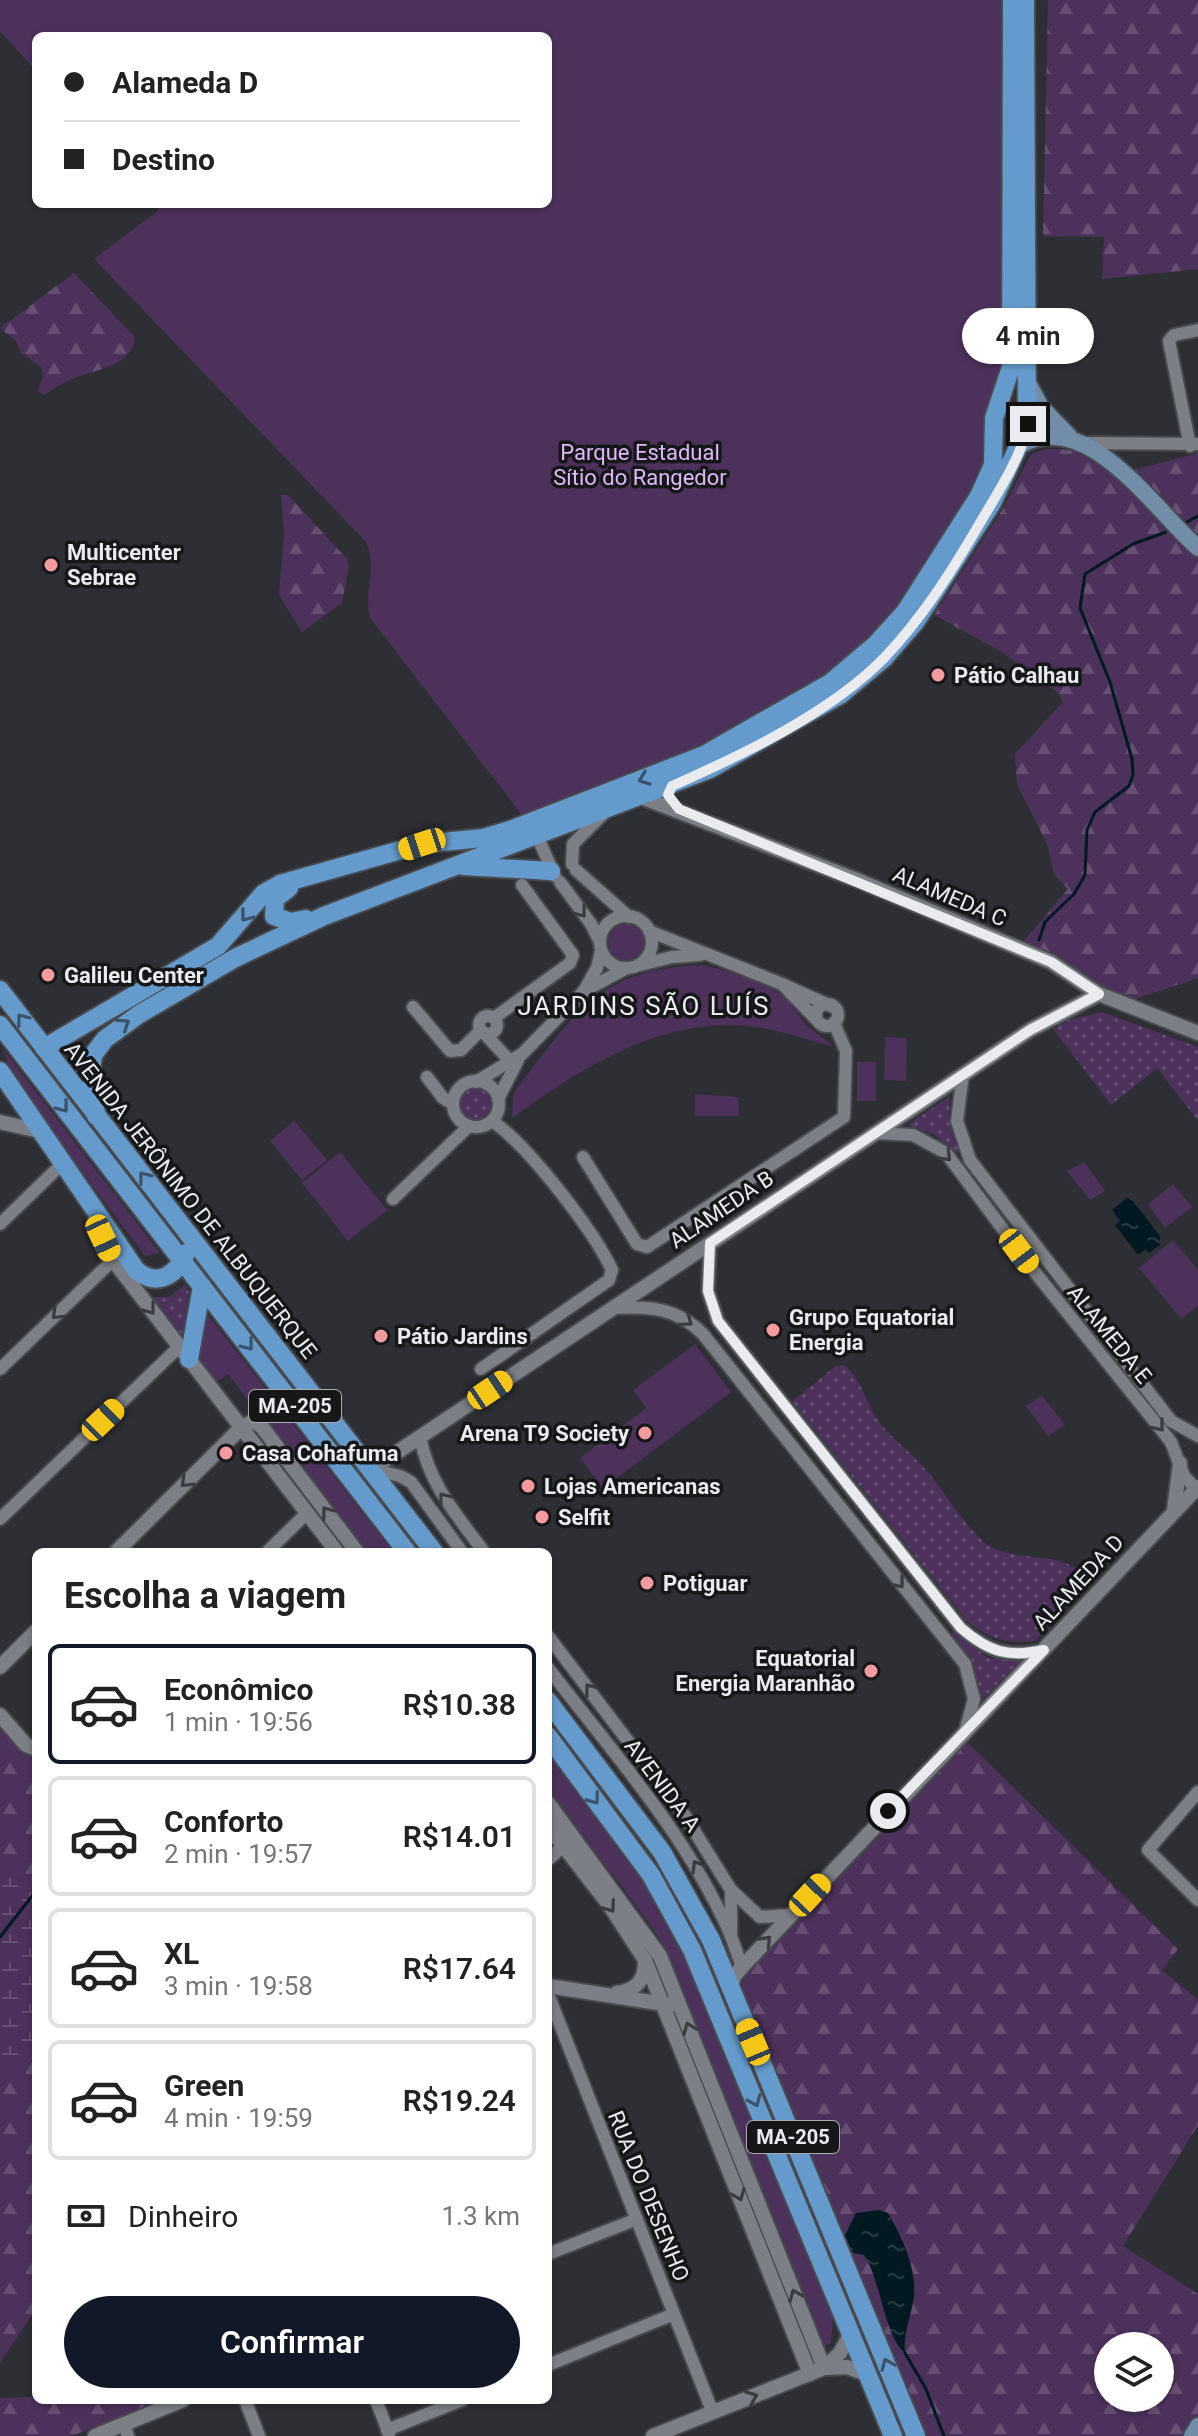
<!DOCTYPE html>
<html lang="pt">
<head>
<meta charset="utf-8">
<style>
  body { margin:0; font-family:Roboto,sans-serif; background:#f6f6f6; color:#222; height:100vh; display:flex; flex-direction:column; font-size:30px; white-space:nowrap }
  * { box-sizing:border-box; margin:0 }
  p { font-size:26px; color:#767676 }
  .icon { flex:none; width:44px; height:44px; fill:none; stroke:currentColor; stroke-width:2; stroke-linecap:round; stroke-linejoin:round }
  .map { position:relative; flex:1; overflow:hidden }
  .details { position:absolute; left:32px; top:1548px; width:520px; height:856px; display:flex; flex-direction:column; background:#fff; border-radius:12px; box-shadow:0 2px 6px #0004 }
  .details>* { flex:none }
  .banner { position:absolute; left:32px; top:32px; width:520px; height:176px; border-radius:12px; box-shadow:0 2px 6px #0004; display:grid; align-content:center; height:176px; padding:0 32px; background:#fff }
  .fabs { position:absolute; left:1094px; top:2332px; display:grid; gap:16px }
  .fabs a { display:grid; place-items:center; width:80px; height:80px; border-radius:50%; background:#fff; box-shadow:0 2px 6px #0004; font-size:40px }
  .end { position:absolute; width:36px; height:36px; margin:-18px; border:10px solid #e9ebee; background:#111; box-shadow:0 0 0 4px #111 }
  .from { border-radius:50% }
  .bubble { position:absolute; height:56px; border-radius:28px; background:#fff; box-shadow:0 2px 6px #0004; font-size:26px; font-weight:600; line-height:56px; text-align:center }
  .car { position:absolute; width:24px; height:48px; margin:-24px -12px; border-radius:10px; box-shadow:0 0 6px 2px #0007; background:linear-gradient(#f5c518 24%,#345 0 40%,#f5c518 0 76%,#345 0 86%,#f5c518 0) }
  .banner b { display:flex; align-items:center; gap:28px; height:76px; font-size:30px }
  .banner b+b { border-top:2px solid #e0e0e0 }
  .banner i { width:20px; height:20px; background:#222 }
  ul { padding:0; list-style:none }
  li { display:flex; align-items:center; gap:24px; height:120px; margin:0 16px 12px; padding:0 16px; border:4px solid #e0e0e0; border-radius:12px }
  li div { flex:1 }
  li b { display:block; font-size:30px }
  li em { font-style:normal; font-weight:600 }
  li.active { border-color:#111827 }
  li>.icon { width:72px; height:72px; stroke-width:1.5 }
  h2 { padding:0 32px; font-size:36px; line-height:96px }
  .pay { display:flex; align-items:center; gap:20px; height:88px; padding:0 32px; font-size:30px }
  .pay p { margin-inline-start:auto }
  .button { display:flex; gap:16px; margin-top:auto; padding:16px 32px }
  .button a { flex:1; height:92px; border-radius:48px; background:#111827; color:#fff; font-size:32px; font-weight:600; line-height:92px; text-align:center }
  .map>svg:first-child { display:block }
  .grass { fill:url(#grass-dots) }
  .forest { fill:url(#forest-firs); fill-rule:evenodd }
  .wetland { fill:url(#wetland-marsh) }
  .park { fill:#4c315b }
  .water { fill:url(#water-ripples) }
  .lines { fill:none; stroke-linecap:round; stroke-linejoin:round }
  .stream { stroke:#021922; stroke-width:3 }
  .minor-casing { stroke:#484a4e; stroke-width:16 }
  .tertiary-casing { stroke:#484a4e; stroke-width:18 }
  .secondary-casing { stroke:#484a4e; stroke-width:20 }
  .primary-casing { stroke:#484a4e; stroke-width:22 }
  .minor { stroke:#7c7f85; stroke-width:12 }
  .tertiary { stroke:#7c7f85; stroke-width:14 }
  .secondary { stroke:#718da8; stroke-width:16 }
  .primary { stroke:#659bcc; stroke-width:18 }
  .oneway { stroke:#3a526a }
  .oneway2 { stroke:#3a3b3f }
  .route { stroke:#e9ebee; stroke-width:10 }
  .poi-dot { fill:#f49b9f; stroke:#161719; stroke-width:3 }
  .labels { text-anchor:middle; stroke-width:7; stroke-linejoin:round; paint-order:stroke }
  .shield { fill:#161719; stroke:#aaabae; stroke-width:2 }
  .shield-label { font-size:20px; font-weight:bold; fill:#e9ebee }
  .park-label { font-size:22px; fill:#dfb8f7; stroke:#161719 }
  .poi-label { font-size:22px; font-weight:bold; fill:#e9ebee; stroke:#161719; text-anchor:start }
  .street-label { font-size:22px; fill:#e9ebee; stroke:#161719 }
  .quarter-label { font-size:26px; letter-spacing:2px; fill:#e9ebee; stroke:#161719 }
</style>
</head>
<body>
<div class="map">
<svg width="1198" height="2436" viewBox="0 0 1198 2436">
  <defs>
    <pattern id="grass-dots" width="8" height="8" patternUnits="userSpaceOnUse" patternTransform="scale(2)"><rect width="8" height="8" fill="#4c315b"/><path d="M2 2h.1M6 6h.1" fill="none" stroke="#664f73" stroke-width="1.8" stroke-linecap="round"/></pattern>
    <pattern id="forest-firs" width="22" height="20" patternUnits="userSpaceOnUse" patternTransform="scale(2)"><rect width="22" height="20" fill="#4c315b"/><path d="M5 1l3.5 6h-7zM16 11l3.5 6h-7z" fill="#664f73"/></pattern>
    <pattern id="wetland-marsh" width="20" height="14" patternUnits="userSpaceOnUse" patternTransform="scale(2)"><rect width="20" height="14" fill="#4c315b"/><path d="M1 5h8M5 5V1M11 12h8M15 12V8" fill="none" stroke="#664f73"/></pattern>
    <pattern id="water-ripples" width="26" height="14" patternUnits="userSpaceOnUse" patternTransform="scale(2)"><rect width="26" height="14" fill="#021922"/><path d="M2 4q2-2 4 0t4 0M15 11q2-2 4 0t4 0" fill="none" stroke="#273b42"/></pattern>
  </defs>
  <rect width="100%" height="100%" fill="#2d2f34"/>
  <g class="grass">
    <path d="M1102,1012L1198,1047V1121L1157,1068L1111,1105L1053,1029L1069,1020Z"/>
    <circle cx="476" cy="1103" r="16"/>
    <path d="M950,1096L949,1119L959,1151L956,1154L934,1134L907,1125Z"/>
    <path d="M185,1285L189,1291L182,1341L148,1297H169Z"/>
    <path d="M844,1365C862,1379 866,1404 879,1422C892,1439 912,1453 926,1470C943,1489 969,1533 988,1545C1018,1565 1068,1547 1086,1581L1035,1641C1006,1644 987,1639 966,1620L792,1401L836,1366Z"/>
    <path d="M954,1632L988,1658L1020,1661L982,1700L971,1663L951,1635Z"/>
  </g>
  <g class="forest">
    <path d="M1048,0H1198V269L1102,279L1104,237L1043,236Z"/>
    <path d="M74,273L134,336C137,365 91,371 72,379C62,383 53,389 44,395L38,391L43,376L41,367L21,353L16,341L0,328Z"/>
    <path d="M1046,449L1073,450L1115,475L1198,453V978L1135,999L1099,988L1076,968L1022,943L1068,889L1054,875L1047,844L1017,785L1015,754L1063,702L1059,694L1002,652L934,615L1002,510L1031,454Z"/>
    <path d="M281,495H288L347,559L349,566L342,603L302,632L279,595L284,533Z"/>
    <path d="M0,1728L21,1752L36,1755V1881L0,1876Z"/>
    <path d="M967,1742L1178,1949L1162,1970L1198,2000V2125L1123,2246L1198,2294V2429L1194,2436H916L741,1990L744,1976L754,1962ZM1108,2346H1160V2398H1108Z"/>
    <path d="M36,2052V2309L0,2363V2066Z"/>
    <path d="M36,2392V2400H162L72,2436H0V2398L30,2397Z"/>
  </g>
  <path class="wetland" d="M0,1876L36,1881V2052L0,2066Z"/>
  <g class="park">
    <path d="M0,0H1008L1007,366L983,475L896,614L829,676L681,759L522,815L370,618C363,591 378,568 366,542L94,259L159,210L154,204H548V36H36V71L0,31Z"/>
    <circle cx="626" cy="942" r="18"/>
    <path d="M705,965L741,975L776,991L788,999L806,1025L835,1047C806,1040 776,1028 746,1026C658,1018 580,1069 512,1118L513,1095L517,1088C575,1012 601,967 705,965Z"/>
    <path d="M885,1037L907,1038L906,1081L884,1080Z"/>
    <path d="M0,1045L160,1253L145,1256L19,1088Z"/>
    <rect x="857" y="1062" width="19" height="39"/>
    <path d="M695,1094L738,1097L739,1116H695Z"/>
    <path d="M294,1121L327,1160L302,1180L270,1141Z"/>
    <path d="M340,1152L387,1210L348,1241L302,1183Z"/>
    <path d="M1084,1162L1105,1191L1090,1200L1067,1171Z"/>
    <path d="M1173,1184L1192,1207L1165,1228L1148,1204Z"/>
    <path d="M1173,1240L1198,1270V1305L1181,1319L1139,1268Z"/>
    <path d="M208,1315L393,1552H364L228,1374L214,1384L195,1358Z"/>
    <path d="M695,1344L731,1392L603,1488L580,1458L646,1408L633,1390Z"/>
    <path d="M1042,1396L1065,1425L1048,1436L1026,1406Z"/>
    <path d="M548,1752L646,1881L677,1935L833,2317L831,2343L822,2347L670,1962L658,1936L623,1888L548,1795Z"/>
  </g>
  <g class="water">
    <path d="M1129,1196L1160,1236V1245L1149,1253L1146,1249L1138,1255L1115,1225L1120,1221L1112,1210Z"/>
    <path d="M879,2210L888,2213C902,2237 917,2269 914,2297C911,2317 903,2333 905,2353C884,2336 881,2280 864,2255L853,2253L844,2237L856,2213Z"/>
  </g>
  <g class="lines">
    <g class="stream">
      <path d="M1185,523L1198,516"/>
      <path d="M1039,940L1045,922L1074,894L1085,875L1087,830L1095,812L1129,786L1133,775L1132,759L1110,682L1080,608L1085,574L1133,544L1166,532"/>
      <path d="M0,1937L36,1891"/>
      <path d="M905,2353L926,2389L944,2436"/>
    </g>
    <defs>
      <g id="minor">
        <path d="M1084,443L1198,444"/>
        <path d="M1190,446L1169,341L1174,335L1198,330"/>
        <path d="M537,836L555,876"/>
        <path d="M572,864L573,844L604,813"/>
        <path d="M576,870L629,917"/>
        <path d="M560,882L591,924L600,942"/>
        <circle cx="626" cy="942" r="26"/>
        <path d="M649,931L782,984"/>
        <path d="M601,951L597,968L584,991L627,968"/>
        <path d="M640,965L672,957L700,955"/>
        <circle cx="827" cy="1015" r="11"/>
        <path d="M413,1007L450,1051L461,1050L481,1030"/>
        <circle cx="488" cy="1025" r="9"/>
        <path d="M494,1018L570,963L573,955L522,885"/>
        <path d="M816,1019L782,984L831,1006"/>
        <path d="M483,1032L511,1062"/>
        <path d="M963,1074L957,1121L970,1160L1171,1421L1198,1436"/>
        <path d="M427,1077L443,1098L453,1104"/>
        <circle cx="476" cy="1104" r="23"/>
        <path d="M476,1082L522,1054L584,991"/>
        <path d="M498,1099L518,1060"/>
        <path d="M875,1133L913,1135L946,1153L1038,1276L1171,1442L1184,1476L1196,1489"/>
        <path d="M583,1157L637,1244L647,1247L844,1117L846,1051L834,1023"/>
        <path d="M393,1199L469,1126"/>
        <path d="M0,1224L62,1164"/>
        <path d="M710,1243L708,1291L718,1321L961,1628C989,1652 1008,1658 1044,1650"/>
        <path d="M612,1308C648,1306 676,1307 703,1334L965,1664L974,1699L966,1728"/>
        <path d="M0,1369L113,1260"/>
        <path d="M481,1369L609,1280L612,1270C594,1231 527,1144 492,1121"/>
        <path d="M420,1437C429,1484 456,1514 484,1552"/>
        <path d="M372,1469L400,1476L411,1482L462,1552"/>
        <path d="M0,1519L179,1347"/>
        <path d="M267,1552L307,1513"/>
        <path d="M548,1636L685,1816L731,1890L760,1917L790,1915"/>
        <path d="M548,1668C614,1754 688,1836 731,1936"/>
        <path d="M1198,1792L1148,1850L1198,1900"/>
        <path d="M548,1860L563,1846"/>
        <path d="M731,1890V1936L742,1967"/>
        <path d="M548,1994L713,2413"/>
        <path d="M548,2254L637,2219"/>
        <path d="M548,2365L674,2314"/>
        <path d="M245,2400L259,2436"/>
        <path d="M376,2400L389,2434"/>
        <path d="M124,2424L128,2436"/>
        <path d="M387,2430L462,2400"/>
      </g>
      <g id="tertiary">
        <path d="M641,797L857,880L1051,962L1099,994L1198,1033"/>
        <path d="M0,1122L39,1131"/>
        <path d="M95,1220L113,1260L337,1552"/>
        <path d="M372,1469L1030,1030L1099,994"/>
        <path d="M1174,1510L1180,1463"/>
        <path d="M116,1552L241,1428L253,1421L262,1427L357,1552"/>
        <path d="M0,1667L36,1631"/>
        <path d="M0,1715L26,1745L36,1749"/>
        <path d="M548,1803L660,1956L824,2368"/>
        <path d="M548,1826L610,1906L645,1960L810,2374"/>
        <path d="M548,1986L671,2005"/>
        <path d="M731,1988L734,1976L742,1967L1198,1487"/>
        <path d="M617,1993C636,1990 645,1981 645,1962"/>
        <path d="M824,2368L847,2367L869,2375"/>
        <path d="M95,2436L183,2400"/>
        <path d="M653,2436L824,2368L840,2353L851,2333"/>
      </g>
      <g id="secondary">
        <path d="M1028,383L1041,407L1069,436"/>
        <path d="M1021,445C1087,407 1153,508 1198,548"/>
        <path d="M1192,2436L1198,2426"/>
      </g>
      <g id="primary">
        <path d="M463,866L551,871"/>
        <path d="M289,888L275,899L274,916L290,922L306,919"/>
        <path d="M0,990L434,1552"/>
        <path d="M0,1025L407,1552"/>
        <path d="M44,1048L218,946L264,893L280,884L422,844L483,838L513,829L704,755L830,683L876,644L905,612L979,496L993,465L994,418L1011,367L1012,0"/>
        <path d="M0,1071L136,1270C157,1288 177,1275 186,1253"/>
        <path d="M96,1116L91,1072L93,1055L105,1039L138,1015L235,958L324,916L710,769L840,695L884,658L916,621L992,503L1027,428L1025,0"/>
        <path d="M189,1359L202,1286"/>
        <path d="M548,1701L662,1852L711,1940L916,2436"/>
        <path d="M548,1736L651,1875L692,1950L893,2436"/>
      </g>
    </defs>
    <use href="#minor" class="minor-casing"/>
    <use href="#tertiary" class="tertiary-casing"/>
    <use href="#secondary" class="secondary-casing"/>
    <use href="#primary" class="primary-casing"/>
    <use href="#minor" class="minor"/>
    <use href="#tertiary" class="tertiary"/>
    <use href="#secondary" class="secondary"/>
    <use href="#primary" class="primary"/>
  </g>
  <defs><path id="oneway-chevron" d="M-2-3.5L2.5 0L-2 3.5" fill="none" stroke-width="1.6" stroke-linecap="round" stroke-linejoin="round" transform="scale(2)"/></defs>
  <g class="oneway">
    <use href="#oneway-chevron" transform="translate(644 779) rotate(159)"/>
    <use href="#oneway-chevron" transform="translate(246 916) rotate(128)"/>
    <use href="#oneway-chevron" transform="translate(22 1019) rotate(-127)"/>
    <use href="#oneway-chevron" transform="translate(124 1024) rotate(-34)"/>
    <use href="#oneway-chevron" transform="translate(63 1107) rotate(52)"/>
    <use href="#oneway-chevron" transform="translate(144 1177) rotate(-128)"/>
    <use href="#oneway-chevron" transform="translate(248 1345) rotate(52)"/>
    <use href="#oneway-chevron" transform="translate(594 1799) rotate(54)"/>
    <use href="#oneway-chevron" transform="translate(755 2101) rotate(67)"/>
    <use href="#oneway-chevron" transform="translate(887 2364) rotate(-112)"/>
  </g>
  <g class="oneway2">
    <use href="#oneway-chevron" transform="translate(581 912) rotate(52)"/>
    <use href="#oneway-chevron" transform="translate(946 1156) rotate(46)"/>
    <use href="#oneway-chevron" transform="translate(150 1309) rotate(52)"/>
    <use href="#oneway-chevron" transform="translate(57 1314) rotate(136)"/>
    <use href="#oneway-chevron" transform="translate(687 1321) rotate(35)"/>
    <use href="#oneway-chevron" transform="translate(1159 1426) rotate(51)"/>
    <use href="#oneway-chevron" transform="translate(186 1482) rotate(135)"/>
    <use href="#oneway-chevron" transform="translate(444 1498) rotate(-127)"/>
    <use href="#oneway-chevron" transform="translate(327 1512) rotate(-127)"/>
    <use href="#oneway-chevron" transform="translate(899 1583) rotate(51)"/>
    <use href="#oneway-chevron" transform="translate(590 1689) rotate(-128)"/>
    <use href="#oneway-chevron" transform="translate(697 1866) rotate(-121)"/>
    <use href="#oneway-chevron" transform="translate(610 1907) rotate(54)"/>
    <use href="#oneway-chevron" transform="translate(766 1941) rotate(-47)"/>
    <use href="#oneway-chevron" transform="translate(689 2028) rotate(-112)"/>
    <use href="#oneway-chevron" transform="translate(739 2195) rotate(68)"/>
    <use href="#oneway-chevron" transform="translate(795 2295) rotate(-112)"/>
    <use href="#oneway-chevron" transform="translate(752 2397) rotate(-22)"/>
  </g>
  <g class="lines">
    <path class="route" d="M888,1811L1044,1650C1008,1658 989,1652 961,1628L718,1321L708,1291L710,1243L1030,1030L1099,994L1051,962L679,809L668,795L672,786C742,755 831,713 885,657C922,618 950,574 977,528C995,497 1021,459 1028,424"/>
  </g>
  <g class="poi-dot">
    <circle cx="51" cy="565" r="8"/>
    <circle cx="938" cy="675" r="8"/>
    <circle cx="48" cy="975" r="8"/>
    <circle cx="773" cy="1330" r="8"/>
    <circle cx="381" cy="1336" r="8"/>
    <circle cx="645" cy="1433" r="8"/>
    <circle cx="226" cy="1453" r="8"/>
    <circle cx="528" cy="1486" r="8"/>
    <circle cx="542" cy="1517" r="8"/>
    <circle cx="647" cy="1583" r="8"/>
    <circle cx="871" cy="1671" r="8"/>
  </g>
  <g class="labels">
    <g class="shield">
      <rect x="249" y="1390" width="92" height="32" rx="6"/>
      <rect x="747" y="2121" width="92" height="32" rx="6"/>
    </g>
    <g class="shield-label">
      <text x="295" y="1413">MA-205</text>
      <text x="793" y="2144">MA-205</text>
    </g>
    <g class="park-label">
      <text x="640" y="460">Parque Estadual<tspan x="640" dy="25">Sítio do Rangedor</tspan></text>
    </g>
    <g class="poi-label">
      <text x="67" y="560">Multicenter<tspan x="67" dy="25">Sebrae</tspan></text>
      <text x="954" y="683">Pátio Calhau</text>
      <text x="64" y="983">Galileu Center</text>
      <text x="789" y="1325">Grupo Equatorial<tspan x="789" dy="25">Energia</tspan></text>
      <text x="397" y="1344">Pátio Jardins</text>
      <text x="629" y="1441" text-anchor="end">Arena T9 Society</text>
      <text x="242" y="1461">Casa Cohafuma</text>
      <text x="544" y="1494">Lojas Americanas</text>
      <text x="558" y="1525">Selfit</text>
      <text x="663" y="1591">Potiguar</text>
      <text x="855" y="1666" text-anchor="end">Equatorial<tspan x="855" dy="25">Energia Maranhão</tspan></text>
    </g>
    <g class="street-label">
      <text transform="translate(950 896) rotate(23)" y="8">ALAMEDA C</text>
      <text transform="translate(191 1200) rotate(52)" y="8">AVENIDA JERÔNIMO DE ALBUQUERQUE</text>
      <text transform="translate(721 1209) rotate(-34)" y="8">ALAMEDA B</text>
      <text transform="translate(1110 1334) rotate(51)" y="8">ALAMEDA E</text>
      <text transform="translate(1078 1582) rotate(-47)" y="8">ALAMEDA D</text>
      <text transform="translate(663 1785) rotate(53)" y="8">AVENIDA A</text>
      <text transform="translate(649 2196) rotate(68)" y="8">RUA DO DESENHO</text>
    </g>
    <g class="quarter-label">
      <text x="644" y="1015">JARDINS SÃO LUÍS</text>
    </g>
  </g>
</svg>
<div class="fabs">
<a><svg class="icon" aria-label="layers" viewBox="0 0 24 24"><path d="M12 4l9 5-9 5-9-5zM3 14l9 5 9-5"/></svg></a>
</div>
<i class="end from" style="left:888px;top:1811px"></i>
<i class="end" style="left:1028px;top:424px"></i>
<div class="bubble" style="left:962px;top:308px;width:132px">4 min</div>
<i class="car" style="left:422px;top:844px;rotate:252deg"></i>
<i class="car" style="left:103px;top:1238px;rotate:155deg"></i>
<i class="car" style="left:1019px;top:1251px;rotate:143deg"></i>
<i class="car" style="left:490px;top:1390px;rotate:56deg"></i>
<i class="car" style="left:103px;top:1420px;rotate:46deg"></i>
<i class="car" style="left:810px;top:1895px;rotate:43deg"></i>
<i class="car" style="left:753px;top:2042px;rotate:337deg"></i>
<div class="banner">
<b><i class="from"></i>Alameda D</b>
<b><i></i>Destino</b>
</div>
<section class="details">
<h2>Escolha a viagem</h2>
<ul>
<li class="active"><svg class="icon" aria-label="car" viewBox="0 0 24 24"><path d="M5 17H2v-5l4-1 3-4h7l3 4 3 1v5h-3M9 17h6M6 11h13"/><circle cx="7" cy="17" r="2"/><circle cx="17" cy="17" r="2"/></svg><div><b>Econômico</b><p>1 min · 19:56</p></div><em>R$10.38</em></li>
<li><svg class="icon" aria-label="car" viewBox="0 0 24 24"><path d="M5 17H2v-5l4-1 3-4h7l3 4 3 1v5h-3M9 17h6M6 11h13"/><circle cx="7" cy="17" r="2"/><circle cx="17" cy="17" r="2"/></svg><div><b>Conforto</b><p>2 min · 19:57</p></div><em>R$14.01</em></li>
<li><svg class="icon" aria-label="car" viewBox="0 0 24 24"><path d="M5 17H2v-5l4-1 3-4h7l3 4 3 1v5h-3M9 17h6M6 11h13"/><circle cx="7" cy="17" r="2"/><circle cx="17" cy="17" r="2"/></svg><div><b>XL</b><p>3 min · 19:58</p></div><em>R$17.64</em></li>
<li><svg class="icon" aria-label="car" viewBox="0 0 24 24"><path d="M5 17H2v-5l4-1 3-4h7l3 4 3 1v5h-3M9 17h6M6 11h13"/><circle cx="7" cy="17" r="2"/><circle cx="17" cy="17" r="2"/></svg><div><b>Green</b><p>4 min · 19:59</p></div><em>R$19.24</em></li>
</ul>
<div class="pay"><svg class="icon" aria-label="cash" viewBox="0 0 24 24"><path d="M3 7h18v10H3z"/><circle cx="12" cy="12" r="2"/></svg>Dinheiro<p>1.3 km</p></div>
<div class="button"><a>Confirmar</a></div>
</section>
</div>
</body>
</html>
